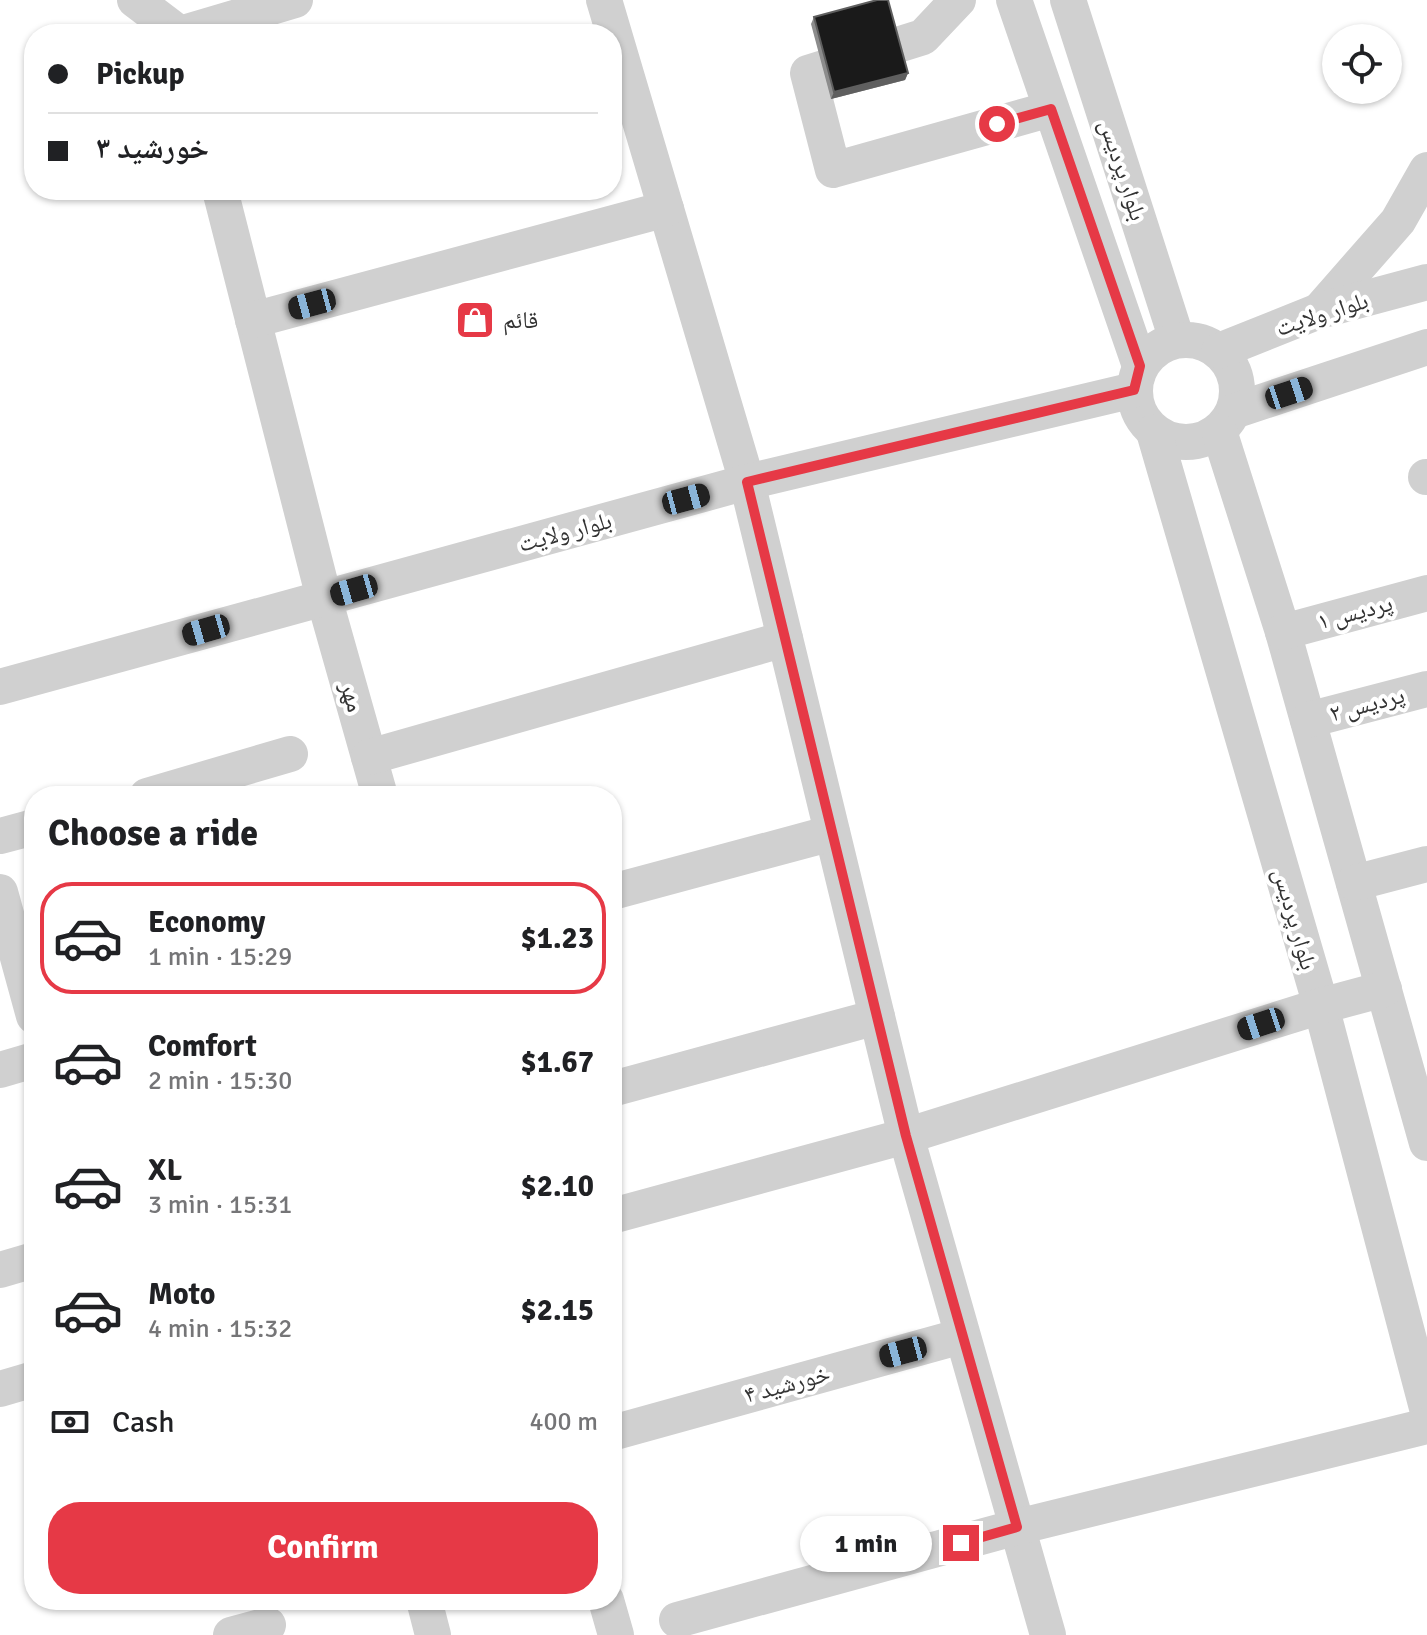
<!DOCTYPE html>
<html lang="en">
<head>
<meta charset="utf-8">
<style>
  body { margin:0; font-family:Signika,"Noto Naskh Arabic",sans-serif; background:#f6f6f6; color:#202124; height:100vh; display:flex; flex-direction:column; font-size:30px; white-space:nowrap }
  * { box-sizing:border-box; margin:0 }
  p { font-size:26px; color:#757577 }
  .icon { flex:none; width:44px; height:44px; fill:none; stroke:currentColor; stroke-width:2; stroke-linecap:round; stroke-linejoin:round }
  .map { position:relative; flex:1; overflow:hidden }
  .sheet { position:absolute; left:24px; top:786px; width:598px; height:824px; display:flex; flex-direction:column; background:#fff; border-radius:32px; box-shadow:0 2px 6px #0004 }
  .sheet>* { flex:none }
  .banner { position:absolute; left:24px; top:24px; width:598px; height:176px; border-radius:32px; box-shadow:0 2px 6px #0004; display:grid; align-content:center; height:176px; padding:0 24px; background:#fff }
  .tools { position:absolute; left:1322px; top:24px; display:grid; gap:16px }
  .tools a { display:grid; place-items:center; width:80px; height:80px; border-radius:50%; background:#fff; box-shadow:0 2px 6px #0004; font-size:40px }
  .end { position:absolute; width:36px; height:36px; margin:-18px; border:10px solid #e63946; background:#fff; box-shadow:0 0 0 4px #fff }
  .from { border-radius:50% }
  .bubble { position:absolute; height:56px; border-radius:28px; background:#fff; box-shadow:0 2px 6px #0004; font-size:26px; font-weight:700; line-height:56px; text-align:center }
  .car { position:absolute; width:24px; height:48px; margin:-24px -12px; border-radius:10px; box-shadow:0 0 6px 2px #0007; background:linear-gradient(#222 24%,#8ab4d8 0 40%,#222 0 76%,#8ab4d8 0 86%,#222 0) }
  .banner b { display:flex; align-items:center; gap:28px; height:76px; font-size:30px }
  .banner b+b { border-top:2px solid #e0e0e0 }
  .banner i { width:20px; height:20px; background:#202124 }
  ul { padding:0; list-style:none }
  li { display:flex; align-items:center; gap:24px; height:112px; margin:0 16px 12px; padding:0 8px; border:4px solid transparent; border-radius:32px }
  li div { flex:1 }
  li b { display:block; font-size:30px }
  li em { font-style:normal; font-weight:700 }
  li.active { border-color:#e63946 }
  li>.icon { width:72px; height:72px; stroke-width:1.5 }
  h2 { padding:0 24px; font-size:36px; line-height:96px }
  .pay { display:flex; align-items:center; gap:20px; height:88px; padding:0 24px; font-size:30px }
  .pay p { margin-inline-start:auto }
  .cta { display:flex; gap:16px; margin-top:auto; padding:16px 24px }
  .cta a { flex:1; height:92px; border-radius:32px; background:#e63946; color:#fff; font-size:32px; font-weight:700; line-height:92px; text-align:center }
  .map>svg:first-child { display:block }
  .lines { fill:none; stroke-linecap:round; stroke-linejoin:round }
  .minor { stroke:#d0d0d0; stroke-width:36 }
  .wall { fill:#8c8c8c }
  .shaded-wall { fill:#5f5f5f }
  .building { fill:#1a1a1a; stroke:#5f5f5f; stroke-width:2 }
  .route { stroke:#e63946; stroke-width:10 }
  .labels { text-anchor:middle; stroke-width:8; stroke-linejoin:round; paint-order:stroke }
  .street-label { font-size:24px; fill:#333; stroke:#fff }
  .poi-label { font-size:24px; fill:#333; stroke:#fff; text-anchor:start }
</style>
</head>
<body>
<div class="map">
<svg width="1427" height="1635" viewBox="0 0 1427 1635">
  <rect width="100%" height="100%" fill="#fff"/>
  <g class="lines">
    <g class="minor">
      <path d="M135,0L180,34"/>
      <path d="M604,0L747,482L906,1136L1048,1635"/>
      <path d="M958,0L923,37L808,73L833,170L1051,109"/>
      <path d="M1014,0L1140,366"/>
      <path d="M1068,0L1177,340"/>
      <path d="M180,34L295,0"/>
      <path d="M220,190L324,598L380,796"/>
      <path d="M1319,311L1398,221L1427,170"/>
      <path d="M253,320L666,209"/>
      <circle cx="1186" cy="391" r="51"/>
      <path d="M1219,351L1319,311L1427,282"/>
      <path d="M1234,411L1427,347"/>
      <path d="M1219,431L1283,632L1427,1143"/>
      <path d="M1154,432L1321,1006L1427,1408"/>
      <path d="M1426,477H1427"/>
      <path d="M1283,632L1427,593"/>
      <path d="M0,687L747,482L1134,390"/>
      <path d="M1308,720L1427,689"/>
      <path d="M369,757L785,639"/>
      <path d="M147,796L290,754"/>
      <path d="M0,836L34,827"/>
      <path d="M1354,883L1427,864"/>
      <path d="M0,892L34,1016"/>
      <path d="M612,892L832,833"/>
      <path d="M0,1070L34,1060"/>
      <path d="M612,1089L877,1017"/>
      <path d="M612,1216L906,1136L1321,1006L1384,989"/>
      <path d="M0,1270L34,1260"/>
      <path d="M0,1389L34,1379"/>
      <path d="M612,1433L962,1336"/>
      <path d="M424,1600L433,1635"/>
      <path d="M606,1600L616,1635"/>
      <path d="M677,1620L1017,1527L1427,1426"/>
      <path d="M231,1635L268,1625"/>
    </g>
  </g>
  <path class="wall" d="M814,17L908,73L905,80L831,99L811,24Z"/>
  <path class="shaded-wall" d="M908,73L905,80L831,99L834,92Z"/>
  <path class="building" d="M877,0H888L908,73L834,92L814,17Z"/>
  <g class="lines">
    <path class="route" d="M961,1543L1017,1527L906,1136L747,482L1134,390L1140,366L1051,109L997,124"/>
  </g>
  <defs>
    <symbol id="shop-square" viewBox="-11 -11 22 22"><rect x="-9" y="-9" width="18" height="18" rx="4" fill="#e63946" stroke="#fff"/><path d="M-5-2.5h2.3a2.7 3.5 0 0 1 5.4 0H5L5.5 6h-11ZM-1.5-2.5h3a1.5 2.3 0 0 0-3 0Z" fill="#fff"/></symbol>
  </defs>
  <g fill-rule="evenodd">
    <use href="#shop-square" x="453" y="298" width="44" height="44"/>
  </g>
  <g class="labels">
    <g class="street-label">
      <text transform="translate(1123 170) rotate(72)" y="8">بلوار پردیس</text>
      <text transform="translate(1322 314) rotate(-18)" y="8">بلوار ولایت</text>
      <text transform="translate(565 532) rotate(-15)" y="8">بلوار ولایت</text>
      <text transform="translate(1355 612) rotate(-15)" y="8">پردیس ۱</text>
      <text transform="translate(352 697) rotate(74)" y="8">مهر</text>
      <text transform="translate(1367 704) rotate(-15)" y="8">پردیس ۲</text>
      <text transform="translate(1295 919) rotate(74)" y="8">بلوار پردیس</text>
      <text transform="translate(787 1384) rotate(-15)" y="8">خورشید ۴</text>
    </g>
    <g class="poi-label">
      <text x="503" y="328">قائم</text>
    </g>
  </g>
</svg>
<div class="tools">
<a><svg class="icon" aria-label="locate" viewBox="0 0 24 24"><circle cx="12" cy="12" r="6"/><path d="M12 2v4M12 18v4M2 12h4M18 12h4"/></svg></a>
</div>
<i class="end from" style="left:997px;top:124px"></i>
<i class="end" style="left:961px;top:1543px"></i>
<div class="bubble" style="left:800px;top:1516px;width:132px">1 min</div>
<i class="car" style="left:312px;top:304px;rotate:255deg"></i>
<i class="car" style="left:1289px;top:393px;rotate:72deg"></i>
<i class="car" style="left:686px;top:499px;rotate:75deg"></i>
<i class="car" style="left:354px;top:590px;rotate:254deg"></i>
<i class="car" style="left:206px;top:630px;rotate:254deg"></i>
<i class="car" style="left:1261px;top:1024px;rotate:252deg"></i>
<i class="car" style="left:903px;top:1352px;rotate:255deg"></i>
<div class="banner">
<b><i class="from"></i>Pickup</b>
<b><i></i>خورشید ۳</b>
</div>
<section class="sheet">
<h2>Choose a ride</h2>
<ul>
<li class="active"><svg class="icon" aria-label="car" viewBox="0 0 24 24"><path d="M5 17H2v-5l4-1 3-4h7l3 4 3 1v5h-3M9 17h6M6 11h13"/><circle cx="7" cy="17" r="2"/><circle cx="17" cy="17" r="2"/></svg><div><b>Economy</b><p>1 min · 15:29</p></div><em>$1.23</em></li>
<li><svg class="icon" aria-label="car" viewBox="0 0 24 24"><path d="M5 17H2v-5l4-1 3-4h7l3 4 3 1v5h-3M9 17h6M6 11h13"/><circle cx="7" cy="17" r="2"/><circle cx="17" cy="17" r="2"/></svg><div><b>Comfort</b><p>2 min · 15:30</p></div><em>$1.67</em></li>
<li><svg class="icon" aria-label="car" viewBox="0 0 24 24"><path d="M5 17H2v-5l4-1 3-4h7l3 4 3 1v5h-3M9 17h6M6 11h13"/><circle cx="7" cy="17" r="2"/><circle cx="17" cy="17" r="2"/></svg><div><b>XL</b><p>3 min · 15:31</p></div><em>$2.10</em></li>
<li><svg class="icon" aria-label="car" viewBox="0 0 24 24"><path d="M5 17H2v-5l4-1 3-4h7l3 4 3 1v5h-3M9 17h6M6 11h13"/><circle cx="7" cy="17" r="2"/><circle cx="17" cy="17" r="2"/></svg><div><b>Moto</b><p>4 min · 15:32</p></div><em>$2.15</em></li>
</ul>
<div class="pay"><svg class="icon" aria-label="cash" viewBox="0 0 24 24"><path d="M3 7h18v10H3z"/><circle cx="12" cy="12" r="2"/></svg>Cash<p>400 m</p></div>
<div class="cta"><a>Confirm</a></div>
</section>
</div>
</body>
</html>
